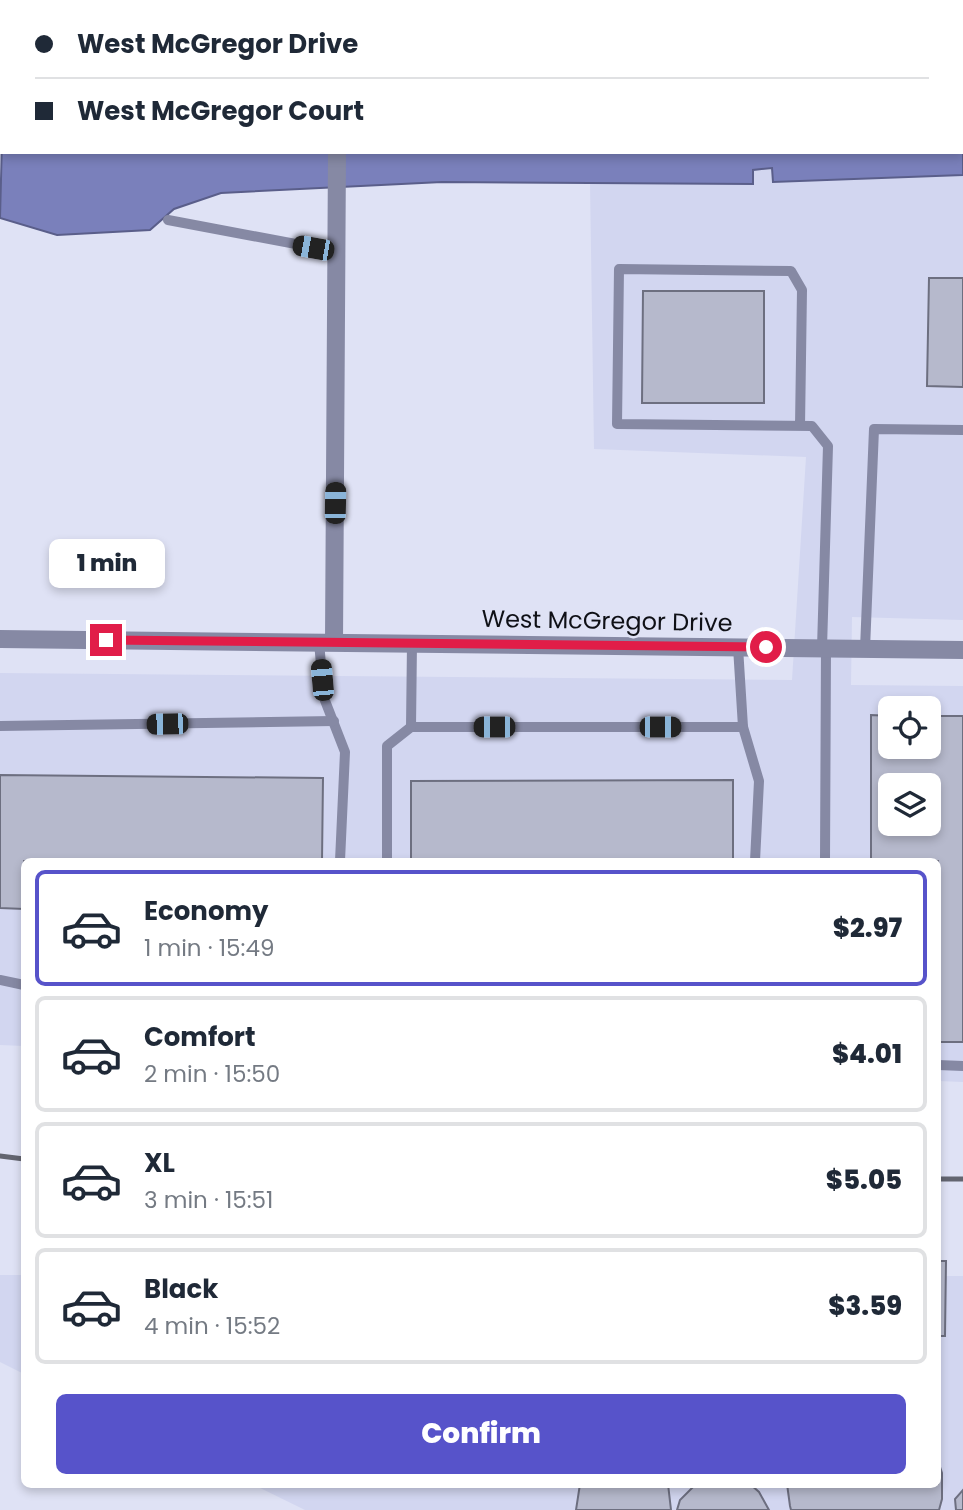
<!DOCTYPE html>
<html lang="en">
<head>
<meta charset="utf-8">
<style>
  body { margin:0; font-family:Poppins,sans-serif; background:#f6f6f7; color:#1f2937; height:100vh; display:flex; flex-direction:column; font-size:26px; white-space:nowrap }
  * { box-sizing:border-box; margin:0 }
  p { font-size:23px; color:#747a83 }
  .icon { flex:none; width:38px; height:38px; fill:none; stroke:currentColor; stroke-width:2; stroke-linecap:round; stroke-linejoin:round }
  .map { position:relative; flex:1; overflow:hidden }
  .sheet { position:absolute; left:21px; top:858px; width:920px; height:630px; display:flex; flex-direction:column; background:#fff; border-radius:10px; box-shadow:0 4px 10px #0003 }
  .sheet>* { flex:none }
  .hud { position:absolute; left:0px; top:0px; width:964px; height:154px; box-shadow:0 4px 10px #0003; display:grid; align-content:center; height:154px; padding:0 35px; background:#fff }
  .controls { position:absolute; left:878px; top:696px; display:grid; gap:14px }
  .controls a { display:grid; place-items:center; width:63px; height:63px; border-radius:10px; background:#fff; box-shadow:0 4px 10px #0003; font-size:35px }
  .end { position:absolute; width:32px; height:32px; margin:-16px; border:9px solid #e11d48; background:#fff; box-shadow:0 0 0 4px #fff }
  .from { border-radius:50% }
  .bubble { position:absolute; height:49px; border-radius:10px; background:#fff; box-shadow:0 4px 10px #0003; font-size:23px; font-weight:800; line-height:49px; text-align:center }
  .car { position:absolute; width:21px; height:42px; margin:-21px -10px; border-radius:9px; box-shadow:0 0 5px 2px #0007; background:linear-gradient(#222 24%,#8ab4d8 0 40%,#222 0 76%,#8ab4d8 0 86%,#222 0) }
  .hud b { display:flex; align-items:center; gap:24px; height:66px; font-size:26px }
  .hud b+b { border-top:2px solid #e0e1e3 }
  .hud i { width:18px; height:18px; background:#1f2937 }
  ul { padding:12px 0 0; list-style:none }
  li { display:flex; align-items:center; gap:21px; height:116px; margin:0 14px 10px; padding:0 21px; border:4px solid #e0e1e3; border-radius:10px }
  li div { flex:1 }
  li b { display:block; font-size:26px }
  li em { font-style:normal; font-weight:800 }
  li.active { border-color:#5753ca }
  li>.icon { width:63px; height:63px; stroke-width:1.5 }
  .action { display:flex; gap:14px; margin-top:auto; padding:14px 35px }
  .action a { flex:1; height:80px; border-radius:10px; background:#5753ca; color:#fff; font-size:28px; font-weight:800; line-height:80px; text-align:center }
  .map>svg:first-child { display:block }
  .built { fill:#d2d6f0; fill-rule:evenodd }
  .water { fill:#7a80bb; stroke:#5a5e8a; stroke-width:2 }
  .building { fill:#b6b9cc; stroke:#6d6f80; stroke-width:2; fill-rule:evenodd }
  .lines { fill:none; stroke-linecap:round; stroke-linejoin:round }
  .path { stroke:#7b7e8a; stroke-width:4.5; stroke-dasharray:5 5; stroke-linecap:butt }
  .service { stroke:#8689a4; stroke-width:10 }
  .minor { stroke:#8689a4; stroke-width:18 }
  .tertiary { stroke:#8689a4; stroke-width:18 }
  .rail { stroke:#636570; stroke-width:5 }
  .route { stroke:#e11d48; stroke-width:9 }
  .labels { text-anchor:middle; stroke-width:5; stroke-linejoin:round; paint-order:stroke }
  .street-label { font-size:24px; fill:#0f1016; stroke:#dfe2f5 }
</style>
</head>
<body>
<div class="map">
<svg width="963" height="1510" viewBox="0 0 963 1510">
  <rect width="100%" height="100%" fill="#dfe2f5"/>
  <g class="built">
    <path d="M0,0H291L292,2H2L0,101Z"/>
    <path d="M378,0H859L378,2Z"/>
    <path d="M772,168L773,182L963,175V620L852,617L851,685L963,686V1082L938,1081V861H24V1046L0,1045V673L792,680L806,457L594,449L590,183L753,184V169ZM891,709H929V747H891ZM891,786H929V824H891Z"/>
    <path d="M0,1275H24V1374L0,1362Z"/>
    <path d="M938,1276H963V1510H305L252,1484H938Z"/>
  </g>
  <path class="water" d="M963,71V175L773,182L772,168L753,170V184L442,182L221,193L174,209L150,230L57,235L0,218L2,140V152H962Z"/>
  <g class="building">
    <path d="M28,0H164L159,2Z"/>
    <path d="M929,278H963V387L927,386Z"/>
    <path d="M643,291H764V403H642Z"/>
    <path d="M871,715L891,716V747H929V716H963V1042H938V861H871ZM891,786H929V824H891Z"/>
    <path d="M0,775L323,778L322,861H24V909L0,908Z"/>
    <path d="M733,780V861H411V781Z"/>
    <path d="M938,1261H946L945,1336H938Z"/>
    <path d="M938,1461L942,1473V1499L939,1510H791L790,1506L787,1484H938Z"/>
    <path d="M580,1484H668L671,1510H576Z"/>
    <path d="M696,1484H750L759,1492L769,1510H677L680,1500Z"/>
    <path d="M963,1490V1510H956L955,1499Z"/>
  </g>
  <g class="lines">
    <g class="path">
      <path d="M962,55H963"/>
      <path d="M0,128H2"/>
    </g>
    <g class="service">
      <path d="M254,0L255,2"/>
      <path d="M168,220L338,252"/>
      <path d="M800,426L802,290L791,271L619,269L617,424L812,426L828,446L822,648"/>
      <path d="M319,642L324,698L345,752L340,861"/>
      <path d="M738,647L743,727L759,781L755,861"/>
      <path d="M865,649L874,429L963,430"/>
      <path d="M0,726L334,721"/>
      <path d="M411,727H743"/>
      <path d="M387,861V746L411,727L412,643"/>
      <path d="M825,861L826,648"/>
      <path d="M0,980L24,985"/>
      <path d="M938,1065L963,1066"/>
    </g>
    <path class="minor" d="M0,639L963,650"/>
    <g class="tertiary">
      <path d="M333,0V2"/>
      <path d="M334,642L337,152"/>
    </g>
    <g class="rail">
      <path d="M0,1156L24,1159"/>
      <path d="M938,1179H963"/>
    </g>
  </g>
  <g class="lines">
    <path class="route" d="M106,640L766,647"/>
  </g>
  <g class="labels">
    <g class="street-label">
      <text transform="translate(607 621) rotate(1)" y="8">West McGregor Drive</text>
    </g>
  </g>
</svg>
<div class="controls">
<a><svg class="icon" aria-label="locate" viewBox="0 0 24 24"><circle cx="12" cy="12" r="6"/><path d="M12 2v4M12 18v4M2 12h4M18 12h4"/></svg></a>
<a><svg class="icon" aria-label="layers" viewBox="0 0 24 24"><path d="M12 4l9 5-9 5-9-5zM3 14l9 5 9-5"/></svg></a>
</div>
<i class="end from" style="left:766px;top:647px"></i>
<i class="end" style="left:106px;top:640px"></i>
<div class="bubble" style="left:49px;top:539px;width:116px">1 min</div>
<i class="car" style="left:313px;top:248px;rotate:280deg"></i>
<i class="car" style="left:335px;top:503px;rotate:1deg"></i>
<i class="car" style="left:322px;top:680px;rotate:355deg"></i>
<i class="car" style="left:167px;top:724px;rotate:269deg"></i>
<i class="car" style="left:494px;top:727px;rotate:270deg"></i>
<i class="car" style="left:660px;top:727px;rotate:90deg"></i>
<div class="hud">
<b><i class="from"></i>West McGregor Drive</b>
<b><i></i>West McGregor Court</b>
</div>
<section class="sheet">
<ul>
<li class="active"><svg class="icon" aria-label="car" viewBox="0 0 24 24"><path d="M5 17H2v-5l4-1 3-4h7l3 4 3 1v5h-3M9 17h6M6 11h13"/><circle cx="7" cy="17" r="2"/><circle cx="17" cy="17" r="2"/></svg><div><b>Economy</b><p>1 min · 15:49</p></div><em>$2.97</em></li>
<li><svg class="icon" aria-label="car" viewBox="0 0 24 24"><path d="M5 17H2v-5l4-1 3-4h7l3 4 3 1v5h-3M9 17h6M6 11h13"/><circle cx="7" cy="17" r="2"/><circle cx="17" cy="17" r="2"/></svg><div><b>Comfort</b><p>2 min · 15:50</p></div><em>$4.01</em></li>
<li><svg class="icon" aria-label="car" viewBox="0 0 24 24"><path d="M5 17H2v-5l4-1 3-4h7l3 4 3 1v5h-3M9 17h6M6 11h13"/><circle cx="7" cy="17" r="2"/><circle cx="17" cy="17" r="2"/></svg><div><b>XL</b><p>3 min · 15:51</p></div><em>$5.05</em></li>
<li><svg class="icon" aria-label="car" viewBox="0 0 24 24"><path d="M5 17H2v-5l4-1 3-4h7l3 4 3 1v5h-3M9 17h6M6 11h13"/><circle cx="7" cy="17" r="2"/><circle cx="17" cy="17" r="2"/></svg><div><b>Black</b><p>4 min · 15:52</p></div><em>$3.59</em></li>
</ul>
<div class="action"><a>Confirm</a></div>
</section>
</div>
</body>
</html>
